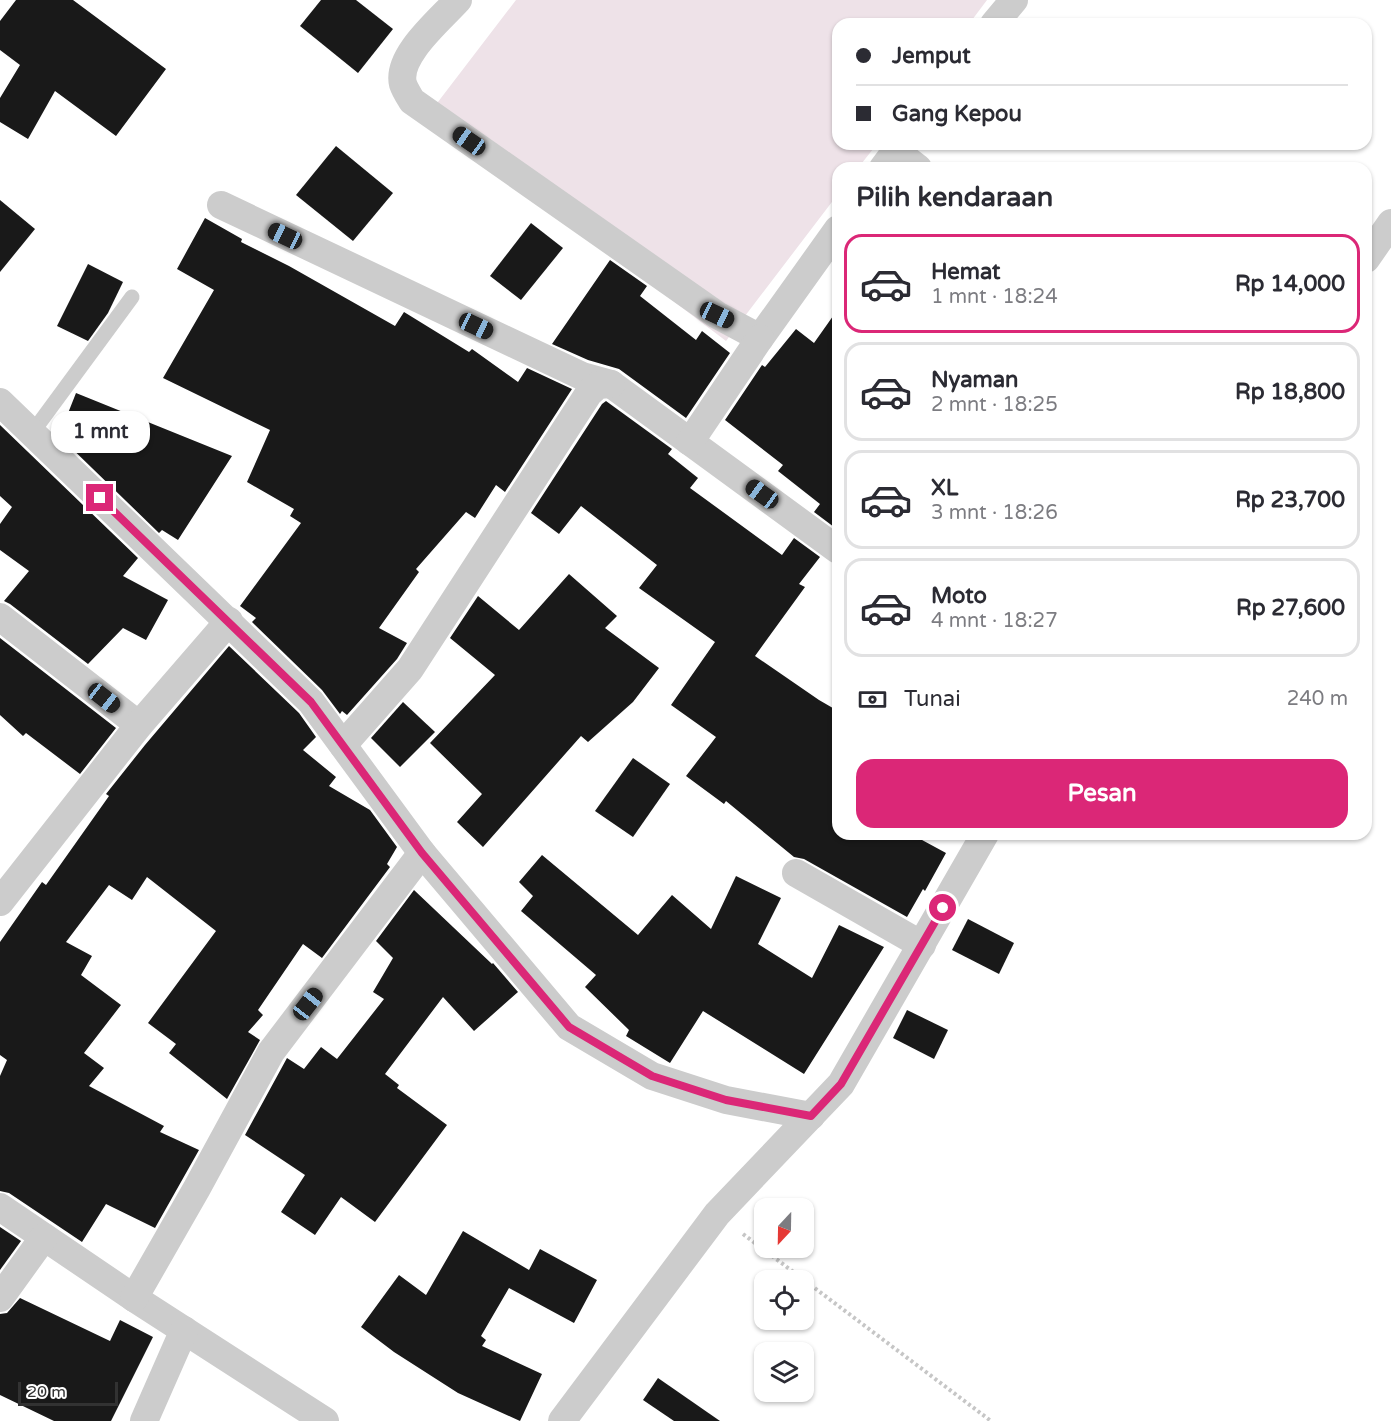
<!DOCTYPE html>
<html lang="id">
<head>
<meta charset="utf-8">
<style>
  body { margin:0; font-family:"Varela Round",sans-serif; background:#f7f7f7; color:#2b2b33; height:100vh; display:flex; flex-direction:column; font-size:22px; white-space:nowrap }
  * { box-sizing:border-box; margin:0 }
  p { font-size:20px; color:#7c7c81 }
  .icon { flex:none; width:33px; height:33px; fill:none; stroke:currentColor; stroke-width:2; stroke-linecap:round; stroke-linejoin:round }
  .map { position:relative; flex:1; overflow:hidden }
  .details { position:absolute; left:832px; top:162px; width:540px; height:678px; display:flex; flex-direction:column; background:#fff; border-radius:18px; box-shadow:0 2px 4px #0004 }
  .details>* { flex:none }
  .hud { position:absolute; left:832px; top:18px; width:540px; height:132px; border-radius:18px; box-shadow:0 2px 4px #0004; display:grid; align-content:center; height:132px; padding:0 24px; background:#fff }
  .needle { width:39px; rotate:202deg }
  .controls { position:absolute; left:754px; top:1198px; display:grid; gap:12px }
  .controls a { display:grid; place-items:center; width:60px; height:60px; border-radius:12px; background:#fff; box-shadow:0 2px 4px #0004; font-size:30px }
  .scale { position:absolute; left:18px; bottom:15px; width:100px; box-sizing:border-box; padding-left:6px; border:3px solid #323232; border-top:0; font-size:16px; line-height:21px; white-space:nowrap; color:#323232; -webkit-text-stroke:4px #fff; paint-order:stroke }
  .end { position:absolute; width:27px; height:27px; margin:-14px; border:8px solid #db2777; background:#fff; box-shadow:0 0 0 3px #fff }
  .from { border-radius:50% }
  .bubble { position:absolute; height:42px; border-radius:18px; background:#fff; box-shadow:0 2px 4px #0004; font-size:20px; font-weight:800; line-height:42px; text-align:center }
  .car { position:absolute; width:18px; height:36px; margin:-18px -9px; border-radius:8px; box-shadow:0 0 4px 2px #0007; background:linear-gradient(#222 24%,#8ab4d8 0 40%,#222 0 76%,#8ab4d8 0 86%,#222 0) }
  .hud b { display:flex; align-items:center; gap:21px; height:57px; font-size:22px }
  .hud b+b { border-top:2px solid #e1e1e2 }
  .hud i { width:15px; height:15px; background:#2b2b33 }
  ul { padding:0; list-style:none }
  li { display:flex; align-items:center; gap:18px; height:99px; margin:0 12px 9px; padding:0 12px; border:3px solid #e1e1e2; border-radius:18px }
  li div { flex:1 }
  li b { display:block; font-size:22px }
  li em { font-style:normal; font-weight:800 }
  li.selected { border-color:#db2777 }
  li>.icon { width:54px; height:54px; stroke-width:1.5 }
  h2 { padding:0 24px; font-size:27px; line-height:72px }
  .pay { display:flex; align-items:center; gap:15px; height:66px; padding:0 24px; font-size:22px }
  .pay p { margin-inline-start:auto }
  .primary-button { display:flex; gap:12px; margin-top:auto; padding:12px 24px }
  .primary-button a { flex:1; height:69px; border-radius:18px; background:#db2777; color:#fff; font-size:24px; font-weight:800; line-height:69px; text-align:center }
  .map>svg:first-child { display:block }
  .green { fill:#eee2e8 }
  .building { fill:#191919 }
  .lines { fill:none; stroke-linecap:round; stroke-linejoin:round }
  .path { stroke:#c6c6c6; stroke-width:4; stroke-dasharray:3 3; stroke-linecap:butt }
  .service { stroke:#ccc; stroke-width:15 }
  .minor { stroke:#ccc; stroke-width:28 }
  .route { stroke:#db2777; stroke-width:8 }
</style>
</head>
<body>
<div class="map">
<svg width="1391" height="1421" viewBox="0 0 1391 1421">
  <rect width="100%" height="100%" fill="#fff"/>
  <path class="green" d="M516,0H987L969,24H838V144H877L858,168H838V194L726,341L428,115Z"/>
  <g class="building">
    <path d="M16,0H73L166,69L116,136L55,91L28,139L0,122V98L20,65L0,50V21Z"/>
    <path d="M321,0H356L393,29L358,73L300,26Z"/>
    <path d="M336,146L393,193L353,241L296,195Z"/>
    <path d="M0,200L35,229L0,272Z"/>
    <path d="M205,218L242,239L241,242L289,266L395,326L404,312L469,352L472,349L518,382L527,368L572,389L505,492L496,485L475,518L466,512L416,569L419,572L379,628L407,643L397,659L347,715L342,711L340,714L322,690L252,622L256,618L240,606L301,523L290,516L294,509L247,482L270,430L163,378L214,290L177,269Z"/>
    <path d="M531,223L563,248L521,300L490,276Z"/>
    <path d="M610,260L647,286L640,296L696,340L702,331L730,353L686,418L619,369L588,360L552,344Z"/>
    <path d="M88,264L123,282L108,313L88,341L57,326Z"/>
    <path d="M838,309V530L814,512L820,504L778,471L783,465L725,420L762,365L765,367L796,329L814,343Z"/>
    <path d="M76,393L232,456L178,540L162,530L159,533L59,436Z"/>
    <path d="M606,401L672,449L668,454L698,478L690,488L782,555L794,538L820,557L799,584L805,587L755,656L819,700L838,711V834H911L946,853L925,891L923,889L907,917L804,859L794,857L726,801L724,804L686,776L716,737L671,705L715,642L639,588L657,565L581,506L559,534L531,513L602,404Z"/>
    <path d="M0,425L138,558L123,576L168,600L146,640L123,628L88,664L10,604L4,601L29,571L0,550V524L12,507L0,496Z"/>
    <path d="M569,574L617,616L605,628L659,668L633,702L588,742L581,736L483,847L457,822L482,794L430,743L495,675L450,638L478,596L519,630Z"/>
    <path d="M0,638L116,728L80,774L26,733L23,736L0,715Z"/>
    <path d="M229,646L299,713L316,737L303,750L336,777L329,786L370,810L397,847L387,864L390,867L322,958L303,944L258,1010L263,1015L248,1032L260,1040L227,1099L169,1053L176,1044L148,1023L216,931L147,877L132,900L109,885L66,942L92,956L81,975L121,1005L84,1053L104,1068L89,1086L164,1126L160,1132L199,1150L155,1228L106,1204L82,1242L9,1193L0,1191V1076L7,1060L0,1055V942L42,882L46,885L109,796L106,794L145,745Z"/>
    <path d="M403,702L435,732L400,767L371,738Z"/>
    <path d="M633,758L670,784L633,837L595,811Z"/>
    <path d="M542,855L638,935L672,895L711,929L736,876L781,898L758,944L812,978L839,925L884,947L804,1074L703,1011L670,1063L626,1036L629,1030L585,987L596,975L521,911L533,896L519,882Z"/>
    <path d="M414,890L492,964L493,963L518,992L474,1031L443,997L385,1074L399,1085L397,1088L447,1125L375,1222L341,1197L315,1235L281,1212L305,1175L245,1135L287,1058L304,1069L321,1047L337,1059L384,999L373,992L393,958L376,941Z"/>
    <path d="M968,919L1014,943L999,974L952,950Z"/>
    <path d="M907,1010L948,1030L934,1059L893,1038Z"/>
    <path d="M0,1227L21,1241L0,1270Z"/>
    <path d="M463,1231L529,1270L540,1249L597,1280L574,1323L509,1288L481,1336L486,1340L482,1346L542,1374L520,1421L458,1393L394,1352L361,1327L399,1275L426,1295Z"/>
    <path d="M20,1298L110,1341L120,1320L153,1337L111,1421H54L0,1395V1314L7,1313Z"/>
    <path d="M658,1378L720,1421H674L643,1400Z"/>
  </g>
  <g class="lines">
    <path class="path" d="M743,1234L991,1421"/>
    <path class="service" d="M32,433L132,297"/>
    <g class="minor">
      <path d="M458,0C440,20 396,56 403,84C405,90 409,96 412,101L717,315L760,338L838,229"/>
      <path d="M994,24L1014,0"/>
      <path d="M896,151L918,168"/>
      <path d="M883,168L901,144"/>
      <path d="M221,205L582,376L611,384L838,550"/>
      <path d="M1366,259L1391,223"/>
      <path d="M0,402L311,702L422,853L569,1027L652,1076L726,1100L811,1116"/>
      <path d="M690,442L760,338"/>
      <path d="M0,617L139,725"/>
      <path d="M343,745L410,669L589,393L598,385L611,384"/>
      <path d="M796,873L922,945"/>
      <path d="M0,902L139,725L229,621"/>
      <path d="M0,1207L134,1298L325,1421"/>
      <path d="M0,1298L44,1237"/>
      <path d="M134,1298L197,1188L271,1052L422,853"/>
      <path d="M144,1421L184,1330"/>
      <path d="M562,1421L717,1214L841,1084L985,834"/>
    </g>
  </g>
  <g class="lines">
    <path class="route" d="M100,498L311,702L422,853L569,1027L652,1076L726,1100L811,1116L841,1084L943,908"/>
  </g>
</svg>
<div class="controls">
<a><svg class="needle" viewBox="-14 -14 28 28"><path d="M0-13l5 13h-10z" fill="#e53935"/><path d="M0 13l5-13h-10z" fill="#7c7c81"/></svg></a>
<a><svg class="icon" aria-label="locate" viewBox="0 0 24 24"><circle cx="12" cy="12" r="6"/><path d="M12 2v4M12 18v4M2 12h4M18 12h4"/></svg></a>
<a><svg class="icon" aria-label="layers" viewBox="0 0 24 24"><path d="M12 4l9 5-9 5-9-5zM3 14l9 5 9-5"/></svg></a>
</div>
<div class="scale">20 m</div>
<i class="end from" style="left:943px;top:908px"></i>
<i class="end" style="left:100px;top:498px"></i>
<div class="bubble" style="left:51px;top:411px;width:99px">1 mnt</div>
<i class="car" style="left:469px;top:141px;rotate:305deg"></i>
<i class="car" style="left:285px;top:236px;rotate:295deg"></i>
<i class="car" style="left:717px;top:315px;rotate:115deg"></i>
<i class="car" style="left:476px;top:326px;rotate:115deg"></i>
<i class="car" style="left:762px;top:494px;rotate:306deg"></i>
<i class="car" style="left:104px;top:698px;rotate:128deg"></i>
<i class="car" style="left:308px;top:1004px;rotate:38deg"></i>
<div class="hud">
<b><i class="from"></i>Jemput</b>
<b><i></i>Gang Kepou</b>
</div>
<section class="details">
<h2>Pilih kendaraan</h2>
<ul>
<li class="selected"><svg class="icon" aria-label="car" viewBox="0 0 24 24"><path d="M5 17H2v-5l4-1 3-4h7l3 4 3 1v5h-3M9 17h6M6 11h13"/><circle cx="7" cy="17" r="2"/><circle cx="17" cy="17" r="2"/></svg><div><b>Hemat</b><p>1 mnt · 18:24</p></div><em>Rp 14,000</em></li>
<li><svg class="icon" aria-label="car" viewBox="0 0 24 24"><path d="M5 17H2v-5l4-1 3-4h7l3 4 3 1v5h-3M9 17h6M6 11h13"/><circle cx="7" cy="17" r="2"/><circle cx="17" cy="17" r="2"/></svg><div><b>Nyaman</b><p>2 mnt · 18:25</p></div><em>Rp 18,800</em></li>
<li><svg class="icon" aria-label="car" viewBox="0 0 24 24"><path d="M5 17H2v-5l4-1 3-4h7l3 4 3 1v5h-3M9 17h6M6 11h13"/><circle cx="7" cy="17" r="2"/><circle cx="17" cy="17" r="2"/></svg><div><b>XL</b><p>3 mnt · 18:26</p></div><em>Rp 23,700</em></li>
<li><svg class="icon" aria-label="car" viewBox="0 0 24 24"><path d="M5 17H2v-5l4-1 3-4h7l3 4 3 1v5h-3M9 17h6M6 11h13"/><circle cx="7" cy="17" r="2"/><circle cx="17" cy="17" r="2"/></svg><div><b>Moto</b><p>4 mnt · 18:27</p></div><em>Rp 27,600</em></li>
</ul>
<div class="pay"><svg class="icon" aria-label="cash" viewBox="0 0 24 24"><path d="M3 7h18v10H3z"/><circle cx="12" cy="12" r="2"/></svg>Tunai<p>240 m</p></div>
<div class="primary-button"><a>Pesan</a></div>
</section>
</div>
</body>
</html>
